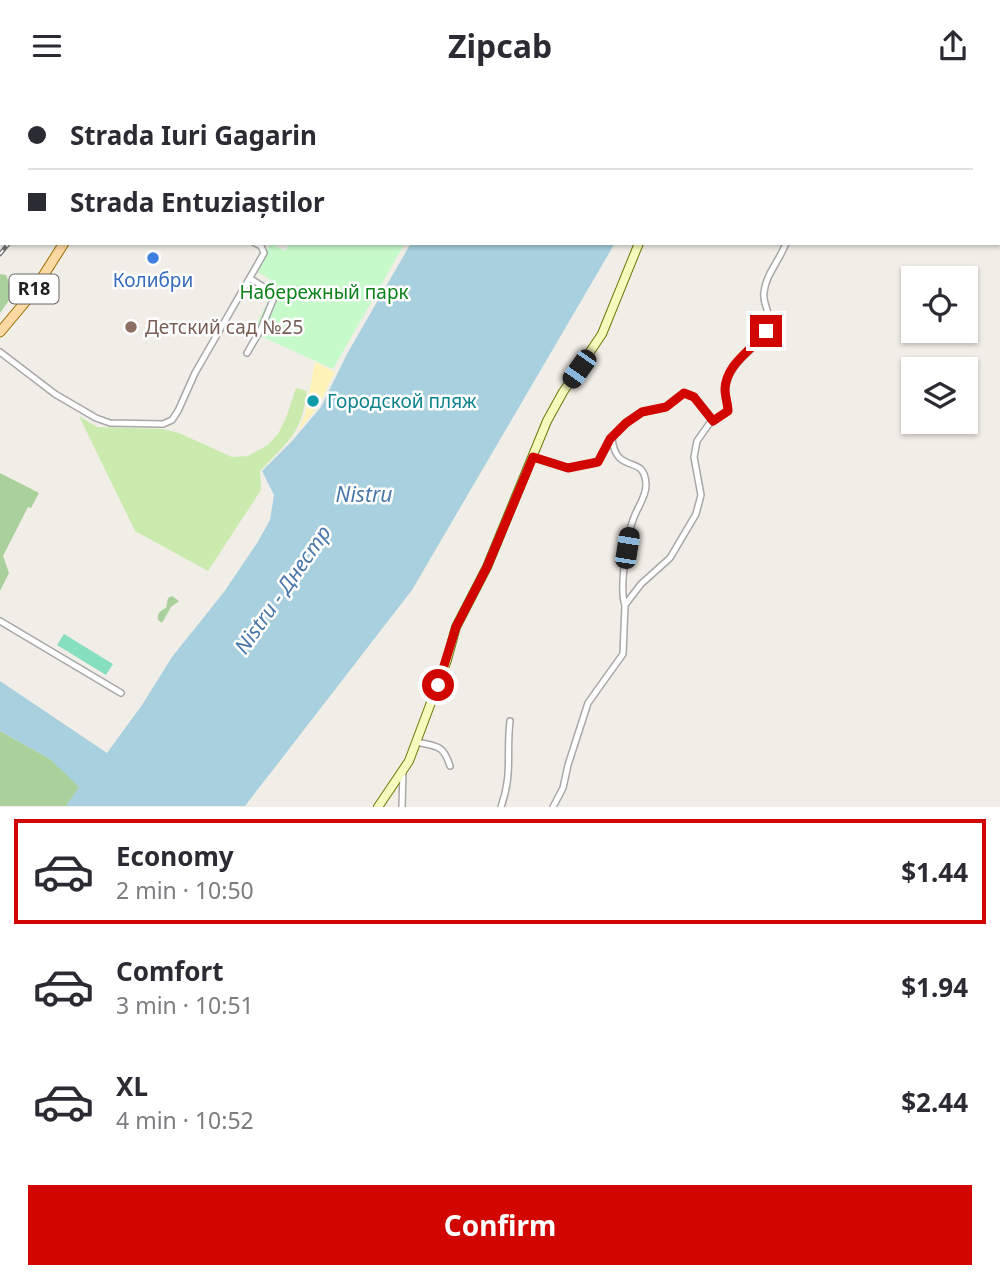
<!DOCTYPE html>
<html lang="en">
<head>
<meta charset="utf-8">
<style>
  body { margin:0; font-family:"Noto Sans",sans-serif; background:#f7f7f7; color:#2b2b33; height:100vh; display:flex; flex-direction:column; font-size:26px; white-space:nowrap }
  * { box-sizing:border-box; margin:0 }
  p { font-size:23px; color:#7c7c81 }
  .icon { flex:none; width:38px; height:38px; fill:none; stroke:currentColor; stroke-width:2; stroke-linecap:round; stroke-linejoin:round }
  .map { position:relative; height:716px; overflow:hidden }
  .sheet { display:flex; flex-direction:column; background:#fff; flex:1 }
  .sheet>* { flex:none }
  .guide { position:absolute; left:0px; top:0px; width:1001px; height:154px; box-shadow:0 2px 5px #0004; display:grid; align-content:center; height:154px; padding:0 28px; background:#fff }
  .fabs { position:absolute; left:901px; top:175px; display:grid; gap:14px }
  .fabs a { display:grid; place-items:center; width:77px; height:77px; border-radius:0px; background:#fff; box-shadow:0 2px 5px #0004; font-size:35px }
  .end { position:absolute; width:32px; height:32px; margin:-16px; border:9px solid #d10600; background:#fff; box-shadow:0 0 0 4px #fff }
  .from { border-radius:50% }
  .car { position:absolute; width:21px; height:42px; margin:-21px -10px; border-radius:9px; box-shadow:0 0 5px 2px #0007; background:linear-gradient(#222 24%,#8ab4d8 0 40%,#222 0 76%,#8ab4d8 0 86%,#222 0) }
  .guide b { display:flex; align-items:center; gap:24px; height:66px; font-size:26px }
  .guide b+b { border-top:2px solid #e1e1e2 }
  .guide i { width:18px; height:18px; background:#2b2b33 }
  ul { padding:12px 0 0; list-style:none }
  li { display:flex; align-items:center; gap:21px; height:105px; margin:0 14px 10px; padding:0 14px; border:4px solid transparent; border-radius:0px }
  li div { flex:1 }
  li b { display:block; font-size:26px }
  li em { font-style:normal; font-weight:700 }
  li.selected { border-color:#d10600 }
  li>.icon { width:63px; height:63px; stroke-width:1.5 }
  .cta { display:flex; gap:14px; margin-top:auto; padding:14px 28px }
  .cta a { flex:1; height:80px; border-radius:0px; background:#d10600; color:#fff; font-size:28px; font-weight:700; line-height:80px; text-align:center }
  header { display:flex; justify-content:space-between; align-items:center; height:91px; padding:0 28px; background:#fff; font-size:32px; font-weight:700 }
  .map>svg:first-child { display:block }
  .grass { fill:#caeaae }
  .forest { fill:#aad09c }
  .sand { fill:#fff3b8 }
  .park { fill:#c6facb }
  .pitch { fill:#86dfbf }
  .water { fill:#a8d0de }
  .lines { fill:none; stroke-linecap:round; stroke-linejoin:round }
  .minor-casing { stroke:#a8a8a8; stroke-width:8 }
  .secondary-casing { stroke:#6a7a05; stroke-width:10 }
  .primary-casing { stroke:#9d6e00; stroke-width:11 }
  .minor { stroke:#fff; stroke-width:5 }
  .secondary { stroke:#f5fabd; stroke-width:8 }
  .primary { stroke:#fcd8a2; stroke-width:9 }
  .rail-casing { stroke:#6f6f6f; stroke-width:4.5 }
  .rail { stroke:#fff; stroke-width:2; stroke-dasharray:5; stroke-linecap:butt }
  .route { stroke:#d10600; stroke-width:9 }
  .shop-dot { fill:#3f7fe0; stroke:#fff; stroke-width:2.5 }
  .education-dot { fill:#8d6e63; stroke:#fff; stroke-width:2.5 }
  .culture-dot { fill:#0f9aa8; stroke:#fff; stroke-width:2.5 }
  .labels { text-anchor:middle; stroke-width:5; stroke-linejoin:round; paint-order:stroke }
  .shield { fill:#fff; stroke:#646464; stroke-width:2 }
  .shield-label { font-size:18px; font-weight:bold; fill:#212121 }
  .shop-label { font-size:19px; fill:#366cbe; stroke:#fff }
  .park-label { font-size:19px; fill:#0c8219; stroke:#fff }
  .education-label { font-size:19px; fill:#785e54; stroke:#fff; text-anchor:start }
  .culture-label { font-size:19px; fill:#0d838f; stroke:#fff; text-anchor:start }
  .water-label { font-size:21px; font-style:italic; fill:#4977aa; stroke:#fff }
</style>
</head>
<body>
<header><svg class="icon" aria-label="menu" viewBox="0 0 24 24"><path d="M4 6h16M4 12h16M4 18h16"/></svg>Zipcab<svg class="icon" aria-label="share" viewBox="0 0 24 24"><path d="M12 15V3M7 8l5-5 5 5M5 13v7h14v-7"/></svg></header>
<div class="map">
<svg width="1000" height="716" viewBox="0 0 1000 716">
  <rect width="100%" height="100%" fill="#f1eee7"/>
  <path class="grass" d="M296,297L307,300C301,344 289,349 260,380L261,399L208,480L135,440L79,325L97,336L163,338L179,342L232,366L248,365L268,354L278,343L286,327Z"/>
  <g class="forest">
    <path d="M0,183L6,184L11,197L12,205L0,222Z"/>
    <path d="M0,382L39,402L31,417L28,416L3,465L9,482L0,500Z"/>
    <path d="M172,505L179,510L171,516L162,532L158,529C157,522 160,520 166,517L168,507Z"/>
    <path d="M0,640L50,668L80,696L66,715H0Z"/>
  </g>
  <path class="sand" d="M315,271L335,281L317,317L298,340L305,324Z"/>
  <path class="park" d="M270,152L285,160L289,152H405L333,278L252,241L277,193L258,181Z"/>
  <path class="pitch" d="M64,543L113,573L106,584L57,554Z"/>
  <g class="water">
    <path d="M500,0H696L499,2Z"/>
    <path d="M411,152H615L412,499L245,715H66L79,696L50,668L0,640V590L107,662L142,614L172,566L224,501L257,452L270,429L274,404L262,380L292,350L321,316L347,263Z"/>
  </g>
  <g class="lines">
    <defs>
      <g id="minor">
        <path d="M217,0L220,2"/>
        <path d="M952,0L955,2"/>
        <path d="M44,2L45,0"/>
        <path d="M390,2L391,0"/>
        <path d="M999,74H1000"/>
        <path d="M0,261L55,303L96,327L110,332L163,333L172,329L178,320L195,282L264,162L261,155L255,152"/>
        <path d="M247,262L261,238L273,209L270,200L251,188"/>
        <path d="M612,347C616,386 645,361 646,394C646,407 637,416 633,429C627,445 619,499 625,514"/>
        <path d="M533,366L568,377L598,371L612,346L626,332L642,321L666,316L684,302L694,306L714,330"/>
        <path d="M0,530L121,602"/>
        <path d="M417,651C437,656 443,653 450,675"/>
        <path d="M402,716L403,680"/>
        <path d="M501,716C513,682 506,664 510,630"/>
        <path d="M553,716L563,697L568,674L588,612L623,563L625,514L641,493L670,467L696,423L701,404L694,366L697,350L709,333L728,320C728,312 724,303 726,294C732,265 763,256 769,233C771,222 762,212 764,201C766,183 780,169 786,152"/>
      </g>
      <g id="secondary">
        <path d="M771,2L773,0"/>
        <path d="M378,716L409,670L447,569L456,536L487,476L547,330L563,301L602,243L639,152"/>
      </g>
      <g id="primary">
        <path d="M137,2V0"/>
        <path d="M0,241L31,204L64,152"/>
      </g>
    </defs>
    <use href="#minor" class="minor-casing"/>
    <use href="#secondary" class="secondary-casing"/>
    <use href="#primary" class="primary-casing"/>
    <use href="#minor" class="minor"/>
    <use href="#secondary" class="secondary"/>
    <use href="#primary" class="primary"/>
    <defs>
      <g id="rail">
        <path d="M73,2L74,0"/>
        <path d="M85,2V0"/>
        <path d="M0,145L2,143"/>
        <path d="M0,163L9,152"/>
      </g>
    </defs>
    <use href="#rail" class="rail-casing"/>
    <use href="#rail" class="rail"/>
  </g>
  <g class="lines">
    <path class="route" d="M438,594L456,536L487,476L533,366L568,377L598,371L610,348L626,332L642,321L666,316L684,302L694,306L713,330L728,320C728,313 725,306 725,298C726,272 753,259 766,240"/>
  </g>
  <circle class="shop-dot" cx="153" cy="167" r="7"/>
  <circle class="education-dot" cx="131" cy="236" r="7"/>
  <circle class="culture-dot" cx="313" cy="310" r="7"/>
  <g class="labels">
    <rect class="shield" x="9.5" y="183.5" width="49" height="29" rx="5"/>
    <g class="shield-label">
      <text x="34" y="204">R18</text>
    </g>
    <g class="shop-label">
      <text x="153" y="196">Колибри</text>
    </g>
    <g class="park-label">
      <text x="324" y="208">Набережный парк</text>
    </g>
    <g class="education-label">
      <text x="145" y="243">Детский сад №25</text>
    </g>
    <g class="culture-label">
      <text x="327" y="317">Городской пляж</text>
    </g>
    <g class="water-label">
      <text x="364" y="411">Nistru</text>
      <text transform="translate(283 499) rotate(-55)" y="7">Nistru - Днестр</text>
    </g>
  </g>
</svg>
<div class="fabs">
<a><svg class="icon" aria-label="locate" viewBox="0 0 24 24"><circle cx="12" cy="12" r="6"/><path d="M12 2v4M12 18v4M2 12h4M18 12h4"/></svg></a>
<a><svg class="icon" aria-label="layers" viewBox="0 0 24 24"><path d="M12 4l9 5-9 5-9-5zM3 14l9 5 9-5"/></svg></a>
</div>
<i class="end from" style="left:438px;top:594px"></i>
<i class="end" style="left:766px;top:240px"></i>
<i class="car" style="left:579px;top:278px;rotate:215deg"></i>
<i class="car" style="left:627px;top:457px;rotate:9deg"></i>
<div class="guide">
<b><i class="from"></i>Strada Iuri Gagarin</b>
<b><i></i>Strada Entuziaștilor</b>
</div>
</div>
<section class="sheet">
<ul>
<li class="selected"><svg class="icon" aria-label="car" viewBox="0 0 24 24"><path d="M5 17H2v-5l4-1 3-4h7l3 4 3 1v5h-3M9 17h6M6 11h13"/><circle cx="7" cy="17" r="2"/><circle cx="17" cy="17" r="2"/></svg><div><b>Economy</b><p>2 min · 10:50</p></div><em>$1.44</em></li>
<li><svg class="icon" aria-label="car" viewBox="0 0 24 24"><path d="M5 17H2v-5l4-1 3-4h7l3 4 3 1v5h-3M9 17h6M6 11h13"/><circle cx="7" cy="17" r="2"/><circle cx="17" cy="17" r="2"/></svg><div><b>Comfort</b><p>3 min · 10:51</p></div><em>$1.94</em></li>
<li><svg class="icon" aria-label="car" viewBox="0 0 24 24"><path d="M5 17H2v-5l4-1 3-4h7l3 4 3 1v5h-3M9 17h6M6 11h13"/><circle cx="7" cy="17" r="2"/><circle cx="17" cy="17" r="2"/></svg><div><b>XL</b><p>4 min · 10:52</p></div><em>$2.44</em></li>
</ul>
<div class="cta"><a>Confirm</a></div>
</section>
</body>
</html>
